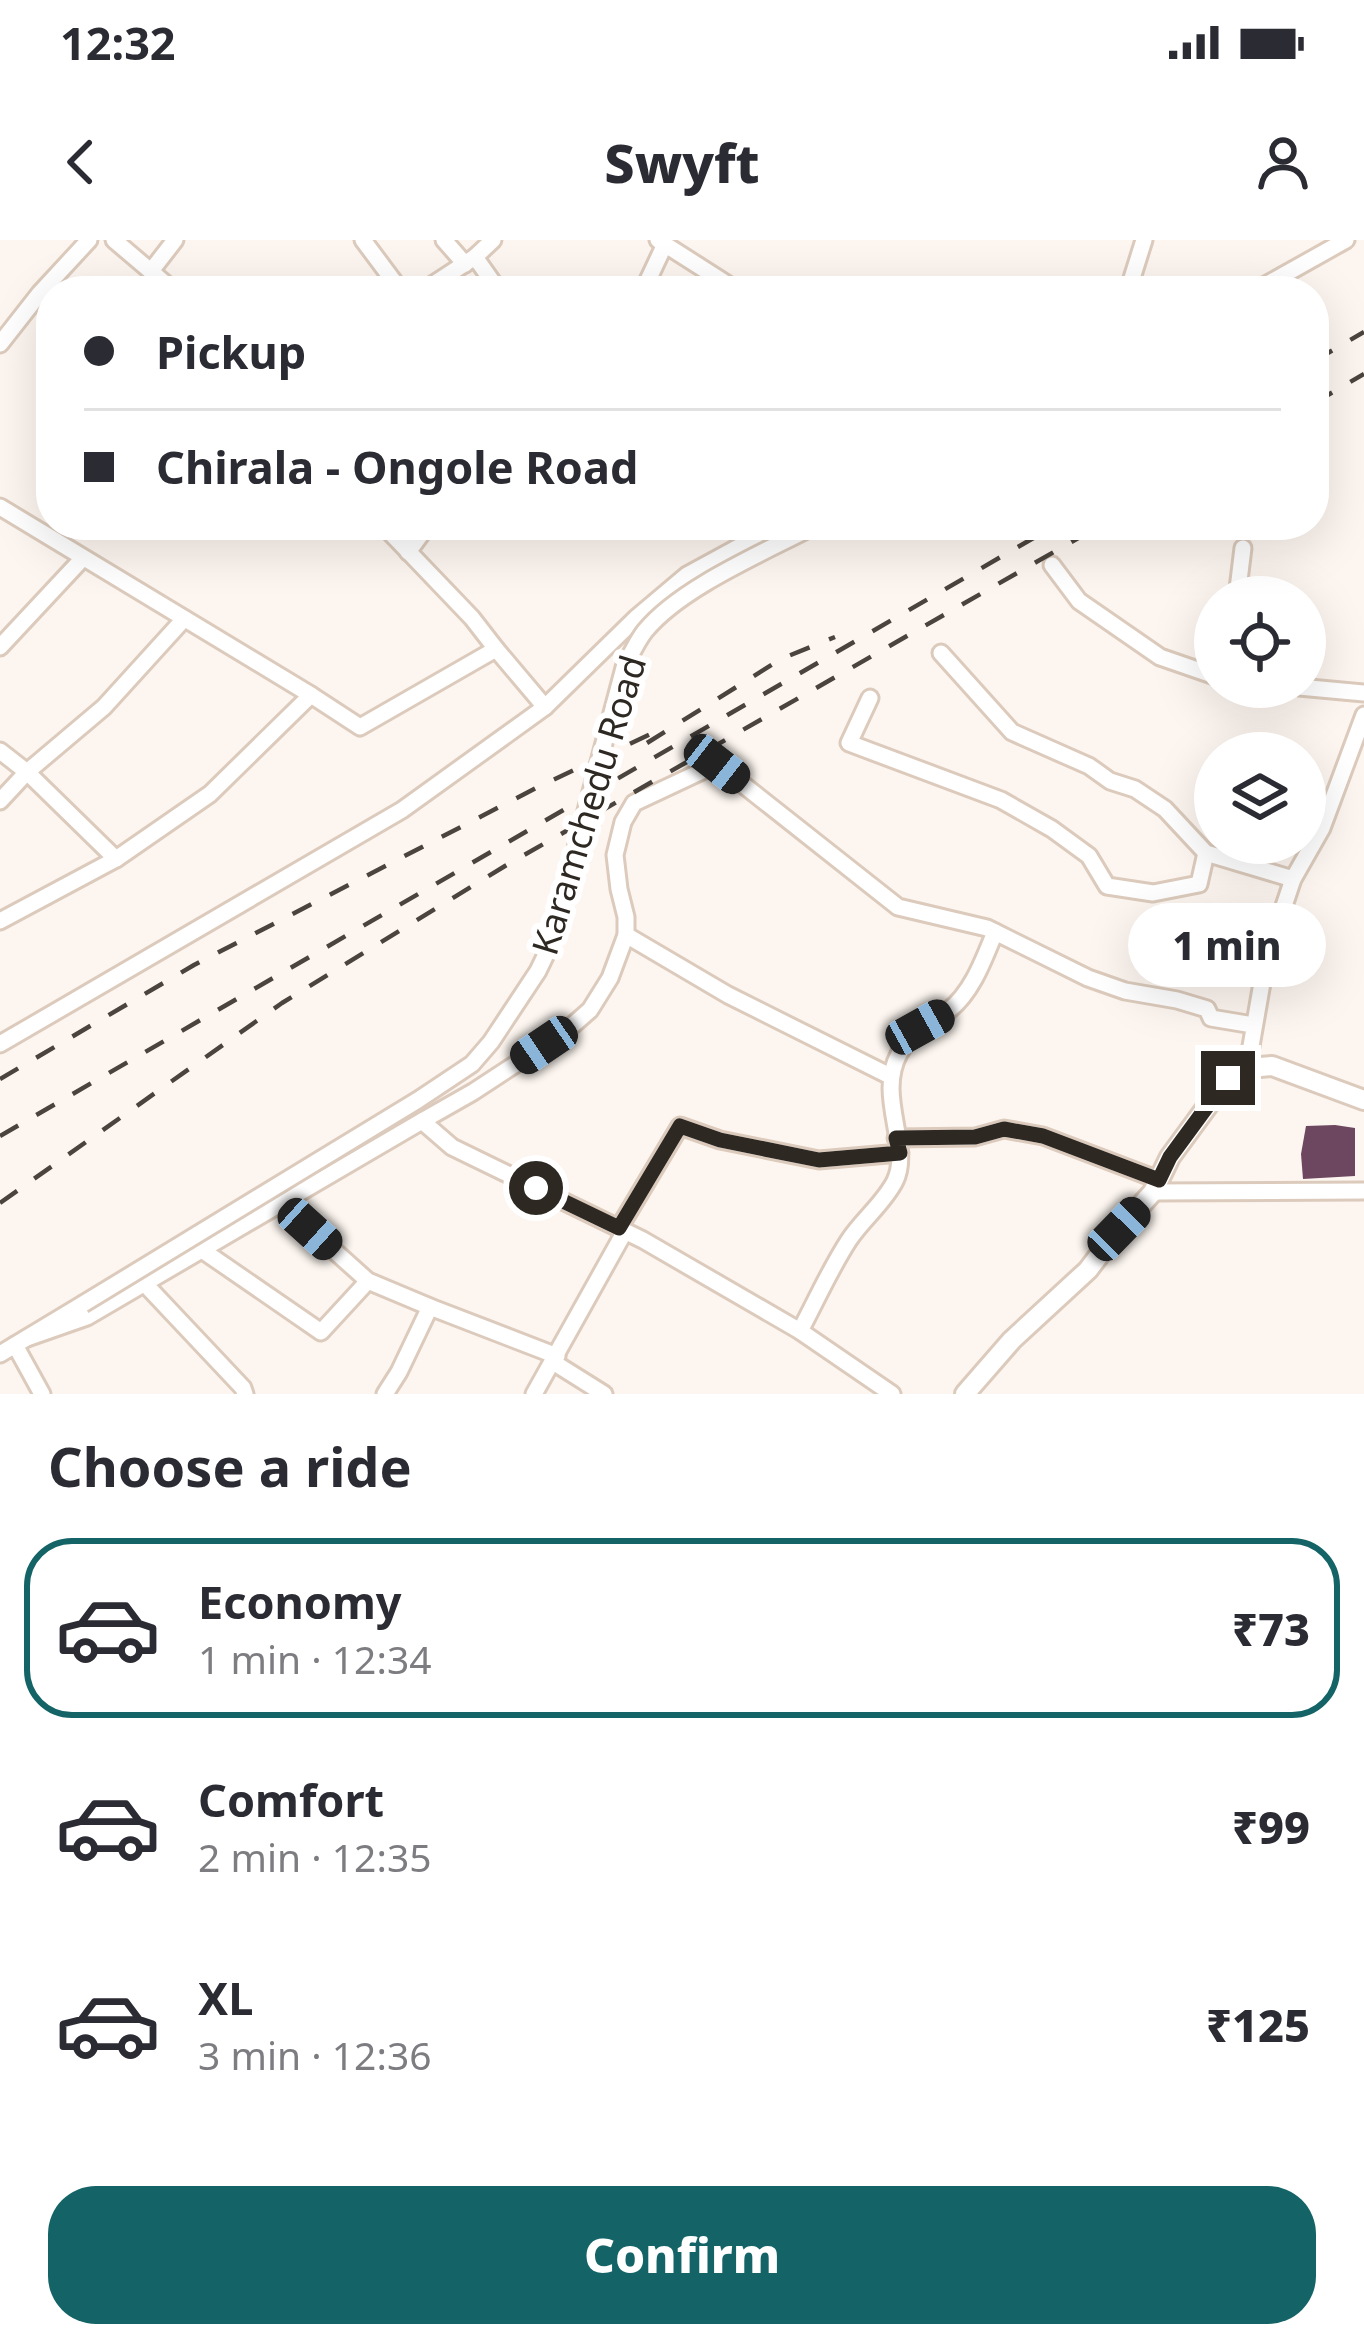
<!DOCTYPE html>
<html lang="en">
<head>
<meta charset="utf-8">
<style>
  body { margin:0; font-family:"Noto Sans",sans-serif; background:#f7f7f7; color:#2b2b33; height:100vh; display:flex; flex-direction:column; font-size:45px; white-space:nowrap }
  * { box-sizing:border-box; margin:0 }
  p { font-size:39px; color:#7c7c81 }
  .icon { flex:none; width:66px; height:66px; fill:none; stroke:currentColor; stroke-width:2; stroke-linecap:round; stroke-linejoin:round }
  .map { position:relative; height:1154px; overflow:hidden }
  .sheet { display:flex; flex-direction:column; background:#fff; flex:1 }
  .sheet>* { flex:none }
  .hud { position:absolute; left:36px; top:36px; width:1293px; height:264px; border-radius:48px; box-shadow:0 12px 48px #0002; display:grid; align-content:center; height:264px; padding:0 48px; background:#fff }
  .fabs { position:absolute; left:1194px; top:336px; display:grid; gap:24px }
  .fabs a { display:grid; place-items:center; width:132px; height:132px; border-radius:50%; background:#fff; box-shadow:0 12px 48px #0002; font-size:60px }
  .end { position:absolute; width:54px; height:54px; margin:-27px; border:15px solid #2e2822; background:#fff; box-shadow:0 0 0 6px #fff }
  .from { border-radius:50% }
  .bubble { position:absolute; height:84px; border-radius:42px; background:#fff; box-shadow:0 12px 48px #0002; font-size:39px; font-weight:800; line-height:84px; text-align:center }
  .car { position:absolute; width:36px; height:72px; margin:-36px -18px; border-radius:15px; box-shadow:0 0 9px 3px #0007; background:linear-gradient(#222 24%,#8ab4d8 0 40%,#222 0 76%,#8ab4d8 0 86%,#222 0) }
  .hud b { display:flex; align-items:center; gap:42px; height:114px; font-size:45px }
  .hud b+b { border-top:3px solid #e1e1e2 }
  .hud i { width:30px; height:30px; background:#2b2b33 }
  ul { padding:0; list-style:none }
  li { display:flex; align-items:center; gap:36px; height:180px; margin:0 24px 18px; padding:0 24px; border:6px solid transparent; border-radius:48px }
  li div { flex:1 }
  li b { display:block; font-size:45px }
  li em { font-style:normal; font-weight:800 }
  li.on { border-color:#146467 }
  li>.icon { width:108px; height:108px; stroke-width:1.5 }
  h2 { padding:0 48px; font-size:54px; line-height:144px }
  .button { display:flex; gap:24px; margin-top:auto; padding:24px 48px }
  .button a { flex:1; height:138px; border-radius:48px; background:#146467; color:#fff; font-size:48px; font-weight:800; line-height:138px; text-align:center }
  .status { display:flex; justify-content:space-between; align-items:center; height:84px; padding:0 60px; background:#fff; direction:ltr }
  .status svg { height:33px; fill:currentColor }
  header { display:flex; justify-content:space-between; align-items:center; height:156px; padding:0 48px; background:#fff; font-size:54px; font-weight:800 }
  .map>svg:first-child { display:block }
  .building { fill:#6d475f }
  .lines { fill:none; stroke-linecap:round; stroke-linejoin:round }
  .minor-casing { stroke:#dccbbc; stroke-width:21 }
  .major-casing { stroke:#dccbbc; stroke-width:24 }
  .minor { stroke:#fff; stroke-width:15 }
  .major { stroke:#fff; stroke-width:18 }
  .rail { stroke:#4b443e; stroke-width:4.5; stroke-dasharray:21 21; stroke-linecap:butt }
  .minor-bridge-casing { stroke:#dccbbc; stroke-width:21; stroke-linecap:butt }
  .minor-bridge { stroke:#fff; stroke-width:15 }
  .route { stroke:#2e2822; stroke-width:15 }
  .labels { text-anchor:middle; stroke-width:12; stroke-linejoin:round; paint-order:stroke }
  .street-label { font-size:36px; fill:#2e2822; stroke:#fff }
</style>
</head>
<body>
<div class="status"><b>12:32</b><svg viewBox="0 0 49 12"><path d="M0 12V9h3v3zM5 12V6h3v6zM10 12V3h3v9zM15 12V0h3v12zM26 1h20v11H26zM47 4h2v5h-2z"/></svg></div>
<header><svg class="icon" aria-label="back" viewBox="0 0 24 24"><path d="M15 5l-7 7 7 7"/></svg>Swyft<svg class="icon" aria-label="person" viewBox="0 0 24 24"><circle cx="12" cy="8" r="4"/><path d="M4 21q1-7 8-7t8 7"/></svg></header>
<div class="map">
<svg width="1364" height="1154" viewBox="0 0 1364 1154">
  <rect width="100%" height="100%" fill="#fdf6f0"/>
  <path class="building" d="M1335,885L1355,888V936L1303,939L1301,914L1306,886Z"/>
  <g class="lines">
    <defs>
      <g id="minor">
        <path d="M114,0L174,51"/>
        <path d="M363,0L401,51"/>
        <path d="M444,0L465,24"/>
        <path d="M658,0L738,51"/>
        <path d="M475,17L499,51"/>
        <path d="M151,31L175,0"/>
        <path d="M423,51L475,17L493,0"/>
        <path d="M643,51L665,4"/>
        <path d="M1128,51L1144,0"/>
        <path d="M1255,51L1346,0"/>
        <path d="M0,104L40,53L89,0"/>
        <path d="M0,267L311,455L210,554L116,619L0,681"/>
        <path d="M408,312L428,285"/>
        <path d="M1052,325L1079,361L1160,417L1215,436"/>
        <path d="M1237,357L1243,308"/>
        <path d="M0,407L83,318"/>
        <path d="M496,409L545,467L636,378L687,335L779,285"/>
        <path d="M941,413L1012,492L1089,526L1110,541L1135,549L1165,569L1206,613L1293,639"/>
        <path d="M1299,447L1364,453"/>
        <path d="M311,455L360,487L496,409L472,378L383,285"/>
        <path d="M870,458L849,503L1001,560L1052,589L1089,616L1107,646L1153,653L1199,644L1206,613"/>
        <path d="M0,511L27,532L116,619"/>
        <path d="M0,561L27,532L104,467L184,379"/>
        <path d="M626,695L728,755L890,836"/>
        <path d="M0,804L402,570L545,467"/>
        <path d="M1247,829L1266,720L1293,639L1322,588L1364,475"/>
        <path d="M422,881L473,852L566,791L590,770L610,738L626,695V677L619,649L615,615L623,582L634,563L717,524L898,667L987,688L1088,738L1125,751L1177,760L1207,769L1211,778L1253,785"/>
        <path d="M896,898L975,897L1004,889L1043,896L1159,940"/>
        <path d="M1153,952L1364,951"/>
        <path d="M281,963L368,1041L430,1067L399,1132L385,1154"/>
        <path d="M619,988L680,886L720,900L819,920L900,913"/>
        <path d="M202,1010L321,1092L368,1041"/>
        <path d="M145,1044L243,1148L245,1154"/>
        <path d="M430,1067L557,1116"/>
        <path d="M800,1091C816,1061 830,1029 849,1000C862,980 884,963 895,941C912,907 876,856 899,814C912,790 928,786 948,771C972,753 984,719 995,692"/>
        <path d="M27,1098L87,1077L422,881L452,907L643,1000L800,1091L892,1154"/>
        <path d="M15,1105L42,1154"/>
        <path d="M0,1114L83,1064"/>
        <path d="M553,1122L604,1154"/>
        <path d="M534,1154L625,991"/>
      </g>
      <path id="major" d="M965,1154L1012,1100L1088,1030L1119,989L1153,952L1170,917L1228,838L1249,828L1272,826L1364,860"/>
    </defs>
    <use href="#minor" class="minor-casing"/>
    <use href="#major" class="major-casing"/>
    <use href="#minor" class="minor"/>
    <use href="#major" class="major"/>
    <g class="rail">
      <path d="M1314,121L1364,92"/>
      <path d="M1314,163L1364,134"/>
      <path d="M647,503L781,419L835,397"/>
      <path d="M0,839L194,725L538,547L657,491"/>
      <path d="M0,896L1056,285"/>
      <path d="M0,963L282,763L505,626L1101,285"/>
    </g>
    <defs>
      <path id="minor-bridge" d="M83,1064L418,860L472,824L491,802L538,731L550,706L625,424C632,414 637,401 645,391C681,347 765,312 816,285"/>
    </defs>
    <use href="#minor-bridge" class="minor-bridge-casing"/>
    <use href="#minor-bridge" class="minor-bridge"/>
  </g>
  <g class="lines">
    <path class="route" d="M536,948L619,988L680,886L720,900L819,920L900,913L896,898L975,897L1004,889L1043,896L1159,940L1170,917L1228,838"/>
  </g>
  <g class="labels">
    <g class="street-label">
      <text transform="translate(589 565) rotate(-73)" y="13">Karamchedu Road</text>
    </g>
  </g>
</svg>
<div class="fabs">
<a><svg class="icon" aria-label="locate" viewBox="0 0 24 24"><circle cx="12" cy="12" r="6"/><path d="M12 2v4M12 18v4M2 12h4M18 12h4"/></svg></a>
<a><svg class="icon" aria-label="layers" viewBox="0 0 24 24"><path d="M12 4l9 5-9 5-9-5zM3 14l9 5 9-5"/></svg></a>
</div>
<i class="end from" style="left:536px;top:948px"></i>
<i class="end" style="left:1228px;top:838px"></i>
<div class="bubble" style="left:1128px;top:663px;width:198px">1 min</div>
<i class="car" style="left:717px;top:524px;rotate:128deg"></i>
<i class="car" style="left:920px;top:787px;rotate:61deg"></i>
<i class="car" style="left:544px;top:805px;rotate:236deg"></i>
<i class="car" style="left:310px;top:989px;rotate:132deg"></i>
<i class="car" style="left:1119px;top:989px;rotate:44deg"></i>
<div class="hud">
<b><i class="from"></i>Pickup</b>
<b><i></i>Chirala - Ongole Road</b>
</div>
</div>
<section class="sheet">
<h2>Choose a ride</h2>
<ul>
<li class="on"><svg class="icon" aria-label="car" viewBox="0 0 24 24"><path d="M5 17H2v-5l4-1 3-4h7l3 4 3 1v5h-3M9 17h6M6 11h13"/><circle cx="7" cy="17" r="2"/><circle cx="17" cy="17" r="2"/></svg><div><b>Economy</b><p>1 min · 12:34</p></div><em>₹73</em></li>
<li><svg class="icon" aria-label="car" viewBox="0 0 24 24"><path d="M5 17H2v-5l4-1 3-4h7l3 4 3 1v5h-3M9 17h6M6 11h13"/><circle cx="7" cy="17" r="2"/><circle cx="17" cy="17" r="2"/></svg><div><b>Comfort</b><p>2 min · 12:35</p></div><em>₹99</em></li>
<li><svg class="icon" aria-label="car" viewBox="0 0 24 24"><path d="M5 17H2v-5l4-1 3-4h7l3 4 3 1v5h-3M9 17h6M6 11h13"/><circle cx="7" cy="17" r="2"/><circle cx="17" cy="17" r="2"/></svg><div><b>XL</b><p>3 min · 12:36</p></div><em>₹125</em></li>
</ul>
<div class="button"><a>Confirm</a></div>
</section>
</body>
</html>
